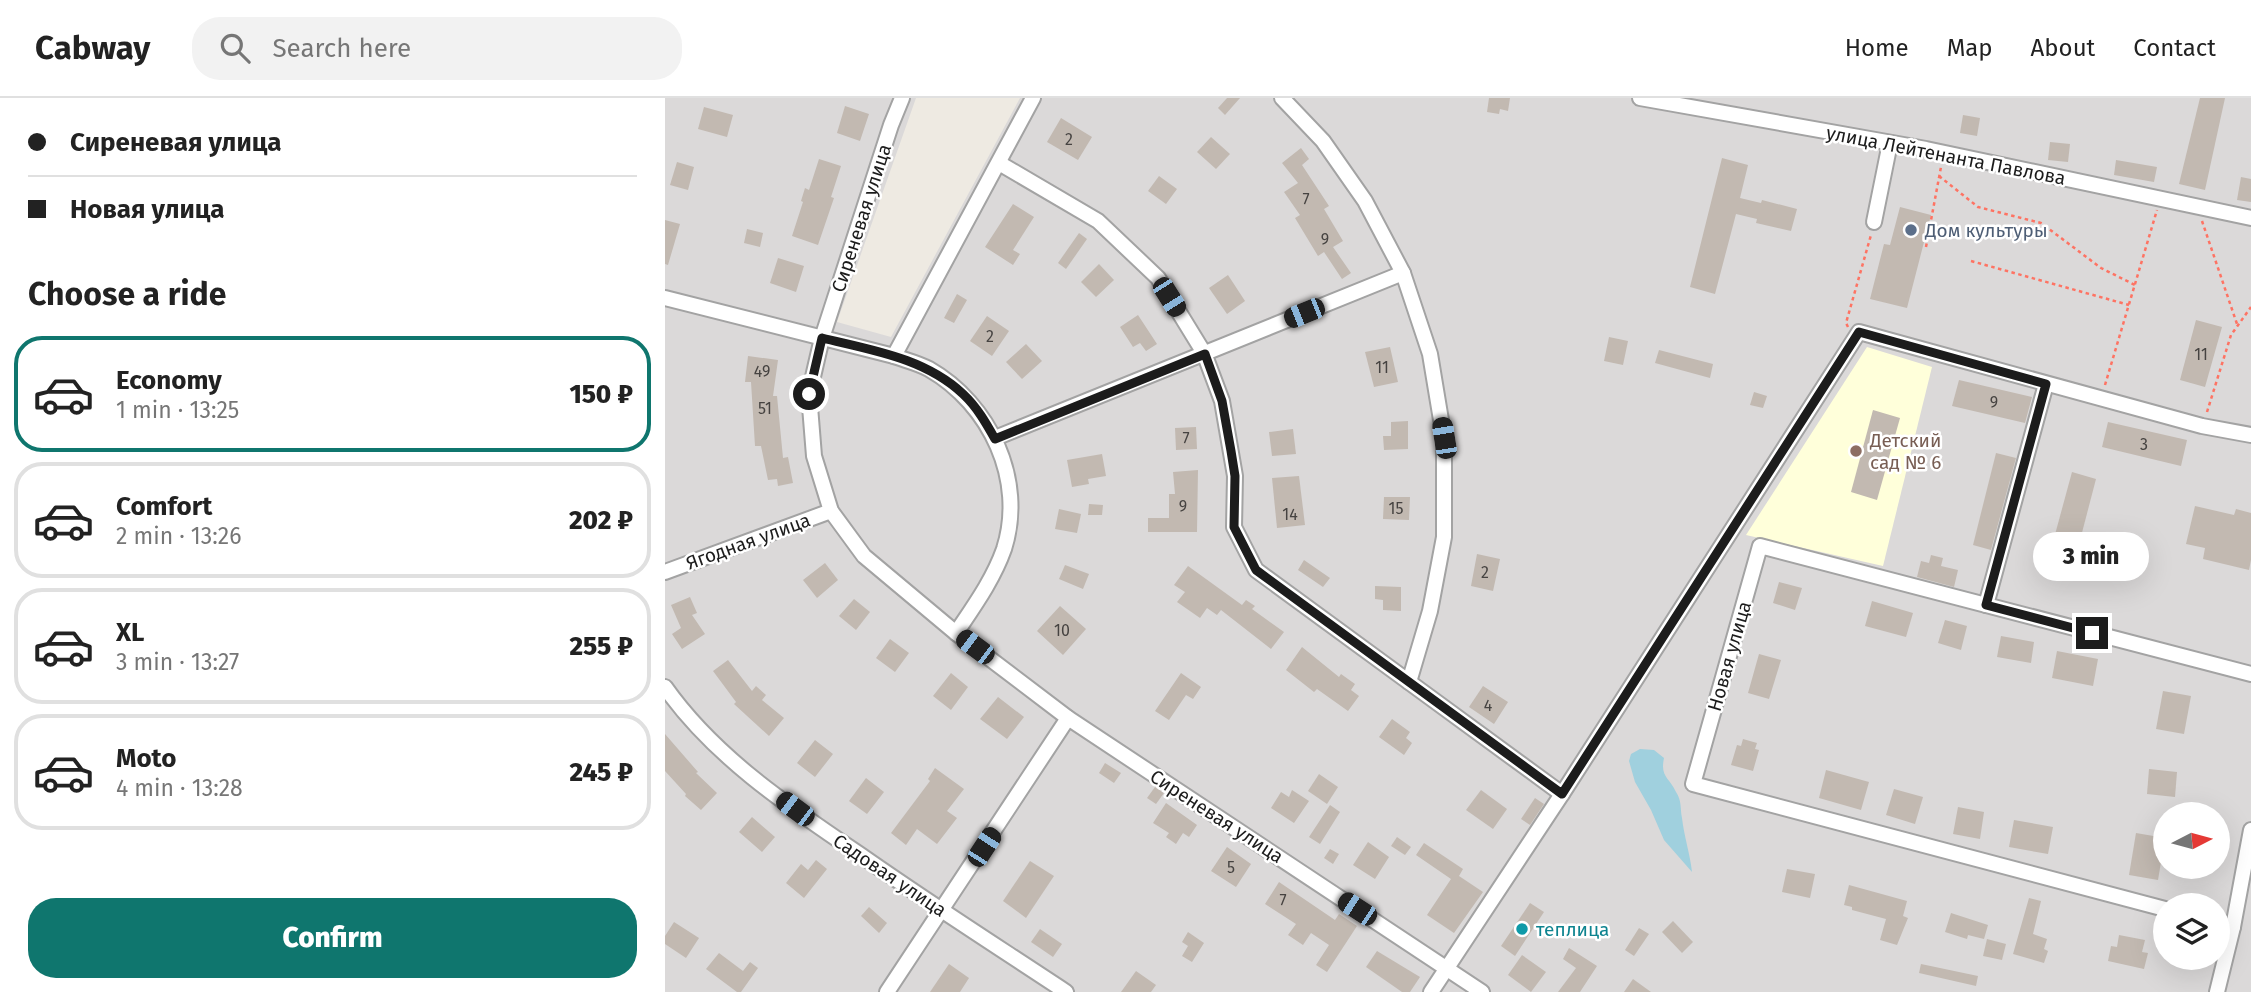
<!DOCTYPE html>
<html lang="en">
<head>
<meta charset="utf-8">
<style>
  body { margin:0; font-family:"Fira Sans",sans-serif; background:#f2f2f2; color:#222; height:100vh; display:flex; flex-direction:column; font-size:26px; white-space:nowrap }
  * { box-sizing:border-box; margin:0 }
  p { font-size:23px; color:#767676 }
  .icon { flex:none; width:38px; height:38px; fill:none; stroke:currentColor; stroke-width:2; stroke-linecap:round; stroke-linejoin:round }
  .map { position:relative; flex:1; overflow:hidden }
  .panel { display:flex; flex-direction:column; background:#fff; width:665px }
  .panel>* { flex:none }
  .guide { display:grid; align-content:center; height:154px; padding:0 28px; background:#fff }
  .needle { width:46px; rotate:84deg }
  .controls { position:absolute; left:1488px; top:704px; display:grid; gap:14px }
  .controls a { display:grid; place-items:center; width:77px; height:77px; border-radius:50%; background:#fff; box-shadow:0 7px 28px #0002; font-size:35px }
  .end { position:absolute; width:32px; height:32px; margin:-16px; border:9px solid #1c1c1c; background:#fff; box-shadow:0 0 0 4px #fff }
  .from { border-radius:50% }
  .bubble { position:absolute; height:49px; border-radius:24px; background:#fff; box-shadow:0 7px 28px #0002; font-size:23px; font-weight:800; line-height:49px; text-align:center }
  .car { position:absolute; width:21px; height:42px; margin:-21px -10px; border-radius:9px; box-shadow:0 0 5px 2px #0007; background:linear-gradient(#222 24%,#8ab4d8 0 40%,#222 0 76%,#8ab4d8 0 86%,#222 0) }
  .guide b { display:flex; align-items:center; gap:24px; height:66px; font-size:26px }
  .guide b+b { border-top:2px solid #e0e0e0 }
  .guide i { width:18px; height:18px; background:#222 }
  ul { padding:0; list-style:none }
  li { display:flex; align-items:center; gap:21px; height:116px; margin:0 14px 10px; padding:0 14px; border:4px solid #e0e0e0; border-radius:28px }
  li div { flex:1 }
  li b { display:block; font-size:26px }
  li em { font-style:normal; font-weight:800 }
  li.on { border-color:#0f766e }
  li>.icon { width:63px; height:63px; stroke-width:1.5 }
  h2 { padding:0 28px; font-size:32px; line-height:84px }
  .primary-button { display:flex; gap:14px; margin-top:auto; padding:14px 28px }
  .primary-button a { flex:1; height:80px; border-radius:28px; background:#0f766e; color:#fff; font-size:28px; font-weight:800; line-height:80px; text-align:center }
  header { display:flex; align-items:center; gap:42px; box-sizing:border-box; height:98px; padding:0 35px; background:#fff; border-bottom:2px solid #e0e0e0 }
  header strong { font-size:33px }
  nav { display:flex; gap:38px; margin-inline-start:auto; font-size:24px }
  .search { width:490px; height:63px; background:#f2f2f2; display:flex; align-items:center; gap:18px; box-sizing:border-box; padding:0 24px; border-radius:28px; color:#767676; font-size:26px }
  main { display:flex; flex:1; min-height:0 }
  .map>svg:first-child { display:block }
  .residential { fill:#dbd9d9; fill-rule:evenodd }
  .education { fill:#ffffda }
  .water { fill:#a0d0de }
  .building { fill:#c2b9b1 }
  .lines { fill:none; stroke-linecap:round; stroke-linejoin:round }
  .minor-casing { stroke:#a3a3a3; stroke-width:18 }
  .path { stroke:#fe7363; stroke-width:2.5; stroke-dasharray:3.5 3.5; stroke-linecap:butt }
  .minor { stroke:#fff; stroke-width:14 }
  .route { stroke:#1c1c1c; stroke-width:9 }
  .service-dot { fill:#5c6f8a; stroke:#fff; stroke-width:2.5 }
  .education-dot { fill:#8d6e63; stroke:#fff; stroke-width:2.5 }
  .culture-dot { fill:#0f9aa8; stroke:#fff; stroke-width:2.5 }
  .labels { text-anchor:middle; stroke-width:5; stroke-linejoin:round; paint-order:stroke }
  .number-label { font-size:16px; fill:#464341 }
  .street-label { font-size:19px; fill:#1c1c1c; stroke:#fff }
  .service-label { font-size:19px; fill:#4e5e75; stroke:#fff; text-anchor:start }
  .education-label { font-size:19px; fill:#785e54; stroke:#fff; text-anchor:start }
  .culture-label { font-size:19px; fill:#0d838f; stroke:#fff; text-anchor:start }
</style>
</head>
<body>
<header>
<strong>Cabway</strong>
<div class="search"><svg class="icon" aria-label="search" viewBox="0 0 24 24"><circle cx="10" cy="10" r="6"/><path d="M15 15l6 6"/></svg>Search here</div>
<nav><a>Home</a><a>Map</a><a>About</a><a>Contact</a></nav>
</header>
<main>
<section class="panel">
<div class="guide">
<b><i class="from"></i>Сиреневая улица</b>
<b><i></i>Новая улица</b>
</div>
<h2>Choose a ride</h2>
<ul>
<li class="on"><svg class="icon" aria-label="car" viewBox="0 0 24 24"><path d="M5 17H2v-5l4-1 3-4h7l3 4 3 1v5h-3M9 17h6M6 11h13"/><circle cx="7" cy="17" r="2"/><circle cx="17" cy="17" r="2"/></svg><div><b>Economy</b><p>1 min · 13:25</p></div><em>150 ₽</em></li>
<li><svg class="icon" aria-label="car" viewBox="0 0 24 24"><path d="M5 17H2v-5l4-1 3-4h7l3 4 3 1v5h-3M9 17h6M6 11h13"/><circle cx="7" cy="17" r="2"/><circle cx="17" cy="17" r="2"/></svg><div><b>Comfort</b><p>2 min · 13:26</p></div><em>202 ₽</em></li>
<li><svg class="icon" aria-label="car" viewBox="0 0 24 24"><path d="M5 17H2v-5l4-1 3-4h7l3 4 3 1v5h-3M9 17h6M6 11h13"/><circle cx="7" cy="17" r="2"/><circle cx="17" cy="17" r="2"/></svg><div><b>XL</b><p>3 min · 13:27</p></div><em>255 ₽</em></li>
<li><svg class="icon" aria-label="car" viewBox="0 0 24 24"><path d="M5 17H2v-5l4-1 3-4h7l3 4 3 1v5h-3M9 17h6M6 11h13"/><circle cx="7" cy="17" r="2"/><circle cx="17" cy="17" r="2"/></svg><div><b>Moto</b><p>4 min · 13:28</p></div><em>245 ₽</em></li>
</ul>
<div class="primary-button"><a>Confirm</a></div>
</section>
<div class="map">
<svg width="1586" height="894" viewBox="0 0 1586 894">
  <rect width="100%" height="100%" fill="#eeeae2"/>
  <path class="residential" d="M0,0H251L172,224L226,239L355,0H1586V894H0ZM1500,716H1552V768H1500ZM1500,807H1552V859H1500Z"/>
  <path class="education" d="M1202,249L1267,269L1218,468L1081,437Z"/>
  <path class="water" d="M975,651L989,652L999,660C995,679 1004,679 1011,694C1017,703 1015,710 1017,720C1019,738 1025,756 1027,774L999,742L986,712L970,684L964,663L966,656Z"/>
  <g class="building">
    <path d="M562,0H575L560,17L553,10Z"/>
    <path d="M824,0H845L843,13L835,11L834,16L822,14Z"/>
    <path d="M1535,0H1560L1540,92L1514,86Z"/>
    <path d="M180,8L204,16L195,43L172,35Z"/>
    <path d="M39,9L68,17L62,39L33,31Z"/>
    <path d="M1298,17L1315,20L1312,38L1295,35Z"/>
    <path d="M396,20L427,39L413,62L382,44Z"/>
    <path d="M546,39L565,56L551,71L532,54Z"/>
    <path d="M1385,44L1405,46L1403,64L1383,62Z"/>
    <path d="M636,50L644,61L637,67L664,108L659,111L678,143L668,149L686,175L677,181L659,154L653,158L630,120L635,117L619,94L633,85L617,65Z"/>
    <path d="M1057,60L1083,67L1075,100L1096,105L1097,102L1132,111L1126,133L1091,125L1092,121L1071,116L1050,196L1025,189Z"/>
    <path d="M154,61L176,68L166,99L169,100L153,147L127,138L138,104L136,103L140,90L144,92Z"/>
    <path d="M1451,62L1492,69L1489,84L1449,77Z"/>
    <path d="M12,64L29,69L23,92L5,87Z"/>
    <path d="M494,78L512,91L501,106L483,93Z"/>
    <path d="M1576,79L1586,81V104L1572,102Z"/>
    <path d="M348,106L369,119L348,152L355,156L348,167L320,149Z"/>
    <path d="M1235,109L1266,117L1242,210L1205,201L1219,146L1225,147Z"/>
    <path d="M0,122L15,126L3,167L0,166Z"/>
    <path d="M82,131L98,135L95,149L79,145Z"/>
    <path d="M414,135L422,141L401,171L393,165Z"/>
    <path d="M113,160L139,168L131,194L105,185Z"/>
    <path d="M434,166L449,182L431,199L416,184Z"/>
    <path d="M563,177L580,203L562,216L544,190Z"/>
    <path d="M292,196L302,202L289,225L279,220Z"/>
    <path d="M473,217L492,246L481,253L475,245L468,249L455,229Z"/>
    <path d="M322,218L344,233L327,258L305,243Z"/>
    <path d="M1531,222L1557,229L1540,289L1515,282Z"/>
    <path d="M944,239L963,243L958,267L939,263Z"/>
    <path d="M361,246L377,263L357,281L341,264Z"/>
    <path d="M725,249L733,284L709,289L700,254Z"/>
    <path d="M994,252L1048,266L1045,280L990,265Z"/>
    <path d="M83,258L113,262L108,298H112L118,360L123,359L128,385L113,388L112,381L103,382L96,348H90L86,284H80Z"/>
    <path d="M1294,282L1367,299L1360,325L1287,308Z"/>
    <path d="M1089,294L1102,298L1098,310L1085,307Z"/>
    <path d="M1208,312L1235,320L1212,402L1186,394Z"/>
    <path d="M743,323V351L719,352L718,338H726V324Z"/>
    <path d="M1443,324L1522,342L1516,368L1437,349Z"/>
    <path d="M531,329L532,351L511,352L510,330Z"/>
    <path d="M628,331L631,356L607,358L604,334Z"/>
    <path d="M1331,355L1351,360L1326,452L1308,447Z"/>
    <path d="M437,356L441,378L423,381L424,386L407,389L402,362Z"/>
    <path d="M533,372L532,434H483V420H504V396H510L508,374Z"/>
    <path d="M1407,374L1431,381L1407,473L1382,466Z"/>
    <path d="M634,378L640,427L612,430L607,380Z"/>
    <path d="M719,399H745L744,422L718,421Z"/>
    <path d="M424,406L438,407L437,417H423Z"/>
    <path d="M1530,408L1569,417L1571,411L1586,415V462L1584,472L1538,461L1540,450L1521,446Z"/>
    <path d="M394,411L416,416L412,435L390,431Z"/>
    <path d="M812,456L835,461L828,493L806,488Z"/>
    <path d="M1266,457L1278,460L1276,468L1293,472L1289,489L1252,479L1256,463L1264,465Z"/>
    <path d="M639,462L665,480L658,489L633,472Z"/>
    <path d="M160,465L173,482L152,500L138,482Z"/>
    <path d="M400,467L424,476L418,491L394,481Z"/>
    <path d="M523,468L577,507L581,502L590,508L587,511L619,534L606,551L556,512L552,517L542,510L535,520L512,504L520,494L509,487Z"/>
    <path d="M1114,484L1137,490L1130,512L1108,505Z"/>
    <path d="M710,488L736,489V513L718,512V502L710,501Z"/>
    <path d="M25,499L32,515L27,517L40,536L17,551L7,536L16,530L6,507Z"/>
    <path d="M189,501L205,514L191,532L174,518Z"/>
    <path d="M1207,503L1248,515L1241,539L1200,528Z"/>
    <path d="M395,508L421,531L398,557L372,533Z"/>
    <path d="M1280,522L1302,528L1296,552L1273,545Z"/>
    <path d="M1336,538L1369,544L1366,565L1332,559Z"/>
    <path d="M225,541L244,555L230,574L211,560Z"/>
    <path d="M637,549L674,579L676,576L690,586L686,592L694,598L683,613L652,591L649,594L621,572Z"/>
    <path d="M1392,553L1433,561L1428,588L1387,580Z"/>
    <path d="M1094,556L1116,562L1104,601L1083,595Z"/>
    <path d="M63,562L87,593L91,588L101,597L97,602L119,620L104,638L69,606L71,604L48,573Z"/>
    <path d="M286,575L303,589L286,612L268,598Z"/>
    <path d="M516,575L536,589L528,601L521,597L504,622L490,613Z"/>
    <path d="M818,588L843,604L829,626L804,609Z"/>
    <path d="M1498,593L1526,598L1519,636L1491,631Z"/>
    <path d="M333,599L359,619L342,641L315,621Z"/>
    <path d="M727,621L745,634L741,640L747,645L739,657L714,639Z"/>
    <path d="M0,636L33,674L31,675L52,695L36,712L20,698L21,696L0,673Z"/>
    <path d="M1078,641L1092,645L1090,651L1094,652L1088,673L1066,667L1072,647L1076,648Z"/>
    <path d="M150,642L168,656L150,679L132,665Z"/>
    <path d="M440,665L456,675L449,685L434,675Z"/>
    <path d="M270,670L299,691L282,713L292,720L272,746L252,731L241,747L226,735L265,683L263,681Z"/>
    <path d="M1484,671L1512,674L1510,699L1482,696Z"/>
    <path d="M1161,672L1204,684L1196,712L1154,700Z"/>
    <path d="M654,676L673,689L662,706L643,693Z"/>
    <path d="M201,680L219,694L202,716L184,703Z"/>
    <path d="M490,689L499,695L491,706L482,700Z"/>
    <path d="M1229,691L1258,699L1250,726L1221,717Z"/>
    <path d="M627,692L644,703L629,725L606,710L616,694L624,699Z"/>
    <path d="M816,692L842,711L828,731L801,712Z"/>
    <path d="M870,700L879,706L865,727L856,721Z"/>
    <path d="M501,705L532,727L524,739L518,735L511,746L501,739L504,735L488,725Z"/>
    <path d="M665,707L675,714L655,746L644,739Z"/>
    <path d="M1293,709L1319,714L1315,741L1288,736Z"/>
    <path d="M87,719L110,739L97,754L74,734Z"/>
    <path d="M1349,722L1388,729L1383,756L1344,749Z"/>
    <path d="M1471,735L1500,740L1493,782L1464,777Z"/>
    <path d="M732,739L746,749L740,757L726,748Z"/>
    <path d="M703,744L724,759L710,781L688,767Z"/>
    <path d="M759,745L798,771L794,778L818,794L789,835L762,817L786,781L751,757Z"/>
    <path d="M562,749L586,766L571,789L546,773Z"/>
    <path d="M665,751L674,756L668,766L659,760Z"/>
    <path d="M151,762L162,771L139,800L121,785L136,766L143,772Z"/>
    <path d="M365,763L389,778L361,820L338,803Z"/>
    <path d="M1122,771L1150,776L1145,800L1117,794Z"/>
    <path d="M614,784L670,822L674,816L692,828L662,874L651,867L664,847L646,835L638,847L623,837L631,826L600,806Z"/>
    <path d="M1184,787L1242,803L1238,818L1243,820L1232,847L1215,842L1221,821L1187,812V809L1179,807Z"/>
    <path d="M1364,800L1376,803L1368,836L1382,841L1379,851L1383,853L1379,865L1348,856Z"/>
    <path d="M865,805L879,814L850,858L836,848Z"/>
    <path d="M204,809L222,825L214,835L196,818Z"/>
    <path d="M1286,815L1323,827L1319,841L1303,837L1302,841L1280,834Z"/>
    <path d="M1008,823L1028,844L1017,855L997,834Z"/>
    <path d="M9,824L34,840L21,860L0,846V838Z"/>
    <path d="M974,830L984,836L969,858L960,852Z"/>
    <path d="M375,831L397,846L388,859L366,844Z"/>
    <path d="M523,834L539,845L527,864L517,858L523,848L517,844Z"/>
    <path d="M1454,837L1480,842L1477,854L1483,855L1479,871L1443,863L1446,848L1452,849Z"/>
    <path d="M1322,841L1341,846L1337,862L1318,858Z"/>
    <path d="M904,850L932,868L915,894H893L911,870L898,861Z"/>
    <path d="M712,853L755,879L745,894H737L701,869Z"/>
    <path d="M54,855L78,873L85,864L93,870L76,894H72L41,871Z"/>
    <path d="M857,857L881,874L866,894L843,877Z"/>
    <path d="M284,866L304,880L295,894H265Z"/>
    <path d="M1256,866L1313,878L1311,888L1254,875Z"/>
    <path d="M471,873L491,887L486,894H456Z"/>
    <path d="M968,881L986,894H959Z"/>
  </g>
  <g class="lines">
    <defs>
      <g id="minor">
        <path d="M237,0L226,27L157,240L144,296L149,358L166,413L199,458L291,535L403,620L817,894"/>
        <path d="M617,0L658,43L700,103L738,175L765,256L779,340V439L765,513L744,584L897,696"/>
        <path d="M975,0L1261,51L1586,120"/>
        <path d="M334,65L433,123L493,180L539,255L557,303L570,378L569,429L591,472L744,584"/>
        <path d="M1209,124L1225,45"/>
        <path d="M0,200L229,258C240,262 253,265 264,271C325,306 361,382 339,451C328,482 309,508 291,535"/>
        <path d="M229,258L368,0"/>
        <path d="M330,340L738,175"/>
        <path d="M0,474L166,413"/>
        <path d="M1321,507L1381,286"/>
        <path d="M0,589C50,660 126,710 197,758C264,805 333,849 401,894"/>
        <path d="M1500,811L1028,686L1095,448L1586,576"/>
        <path d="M1552,825L1568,829"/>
        <path d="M222,894L403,620"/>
        <path d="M766,894L897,696L1194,234L1537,328L1586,337"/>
        <path d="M1552,894L1568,829L1586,732"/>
      </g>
    </defs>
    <use href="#minor" class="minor-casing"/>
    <g class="path">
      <path d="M1274,78L1313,109L1376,125L1436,170L1470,187"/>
      <path d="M1537,123L1572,226"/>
      <path d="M1261,149L1276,69"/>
      <path d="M1306,163L1464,207"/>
      <path d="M1183,229L1181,225L1206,137"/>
      <path d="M1440,287L1492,112"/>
      <path d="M1542,314L1566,237L1586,209"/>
    </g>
    <use href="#minor" class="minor"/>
  </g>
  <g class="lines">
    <path class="route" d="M144,296L157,240C206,252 260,260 298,296C312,309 321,325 330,341L540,256L557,303L566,353L570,378L569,429L591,472L897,696L1194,234L1381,286L1321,507L1427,535"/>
  </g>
  <circle class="service-dot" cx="1246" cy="132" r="7"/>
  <circle class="education-dot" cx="1191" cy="353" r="7"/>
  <circle class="culture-dot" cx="857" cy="831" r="7"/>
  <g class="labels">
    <g class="number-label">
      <text x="404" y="47">2</text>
      <text x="641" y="107">7</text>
      <text x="660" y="147">9</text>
      <text x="325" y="244">2</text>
      <text x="1536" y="262">11</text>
      <text x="717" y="275">11</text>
      <text x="97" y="279">49</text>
      <text x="1329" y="310">9</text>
      <text x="100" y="316">51</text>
      <text x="521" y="346">7</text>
      <text x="1479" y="352">3</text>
      <text x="518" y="414">9</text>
      <text x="731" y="416">15</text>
      <text x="625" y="422">14</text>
      <text x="820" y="480">2</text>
      <text x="397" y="538">10</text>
      <text x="823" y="613">4</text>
      <text x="566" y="775">5</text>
      <text x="618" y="808">7</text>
    </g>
    <g class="street-label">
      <text transform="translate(1281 57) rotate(11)" y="7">улица Лейтенанта Павлова</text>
      <text transform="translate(196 120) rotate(-72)" y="7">Сиреневая улица</text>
      <text transform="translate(83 443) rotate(-20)" y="7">Ягодная улица</text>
      <text transform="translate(1064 558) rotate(-74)" y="7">Новая улица</text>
      <text transform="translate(552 718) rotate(33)" y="7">Сиреневая улица</text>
      <text transform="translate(225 777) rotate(34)" y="7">Садовая улица</text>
    </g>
    <g class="service-label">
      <text x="1260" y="139">Дом культуры</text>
    </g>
    <g class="education-label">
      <text x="1205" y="349">Детский<tspan x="1205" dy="22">сад № 6</tspan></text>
    </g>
    <g class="culture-label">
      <text x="871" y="838">теплица</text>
    </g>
  </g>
</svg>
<div class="controls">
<a><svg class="needle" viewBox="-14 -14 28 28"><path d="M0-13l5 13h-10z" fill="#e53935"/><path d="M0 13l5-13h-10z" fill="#767676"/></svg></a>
<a><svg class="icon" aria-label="layers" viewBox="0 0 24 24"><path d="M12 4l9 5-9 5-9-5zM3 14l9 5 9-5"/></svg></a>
</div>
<i class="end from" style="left:144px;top:296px"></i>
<i class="end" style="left:1427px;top:535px"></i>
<div class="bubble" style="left:1368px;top:434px;width:116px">3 min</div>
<i class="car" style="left:504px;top:199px;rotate:148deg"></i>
<i class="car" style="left:639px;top:215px;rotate:248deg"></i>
<i class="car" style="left:779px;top:340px;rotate:351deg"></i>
<i class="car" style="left:310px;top:549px;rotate:307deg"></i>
<i class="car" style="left:130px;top:711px;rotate:307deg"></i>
<i class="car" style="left:319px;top:749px;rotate:33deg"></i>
<i class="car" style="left:692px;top:811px;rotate:303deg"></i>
</div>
</main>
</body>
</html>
